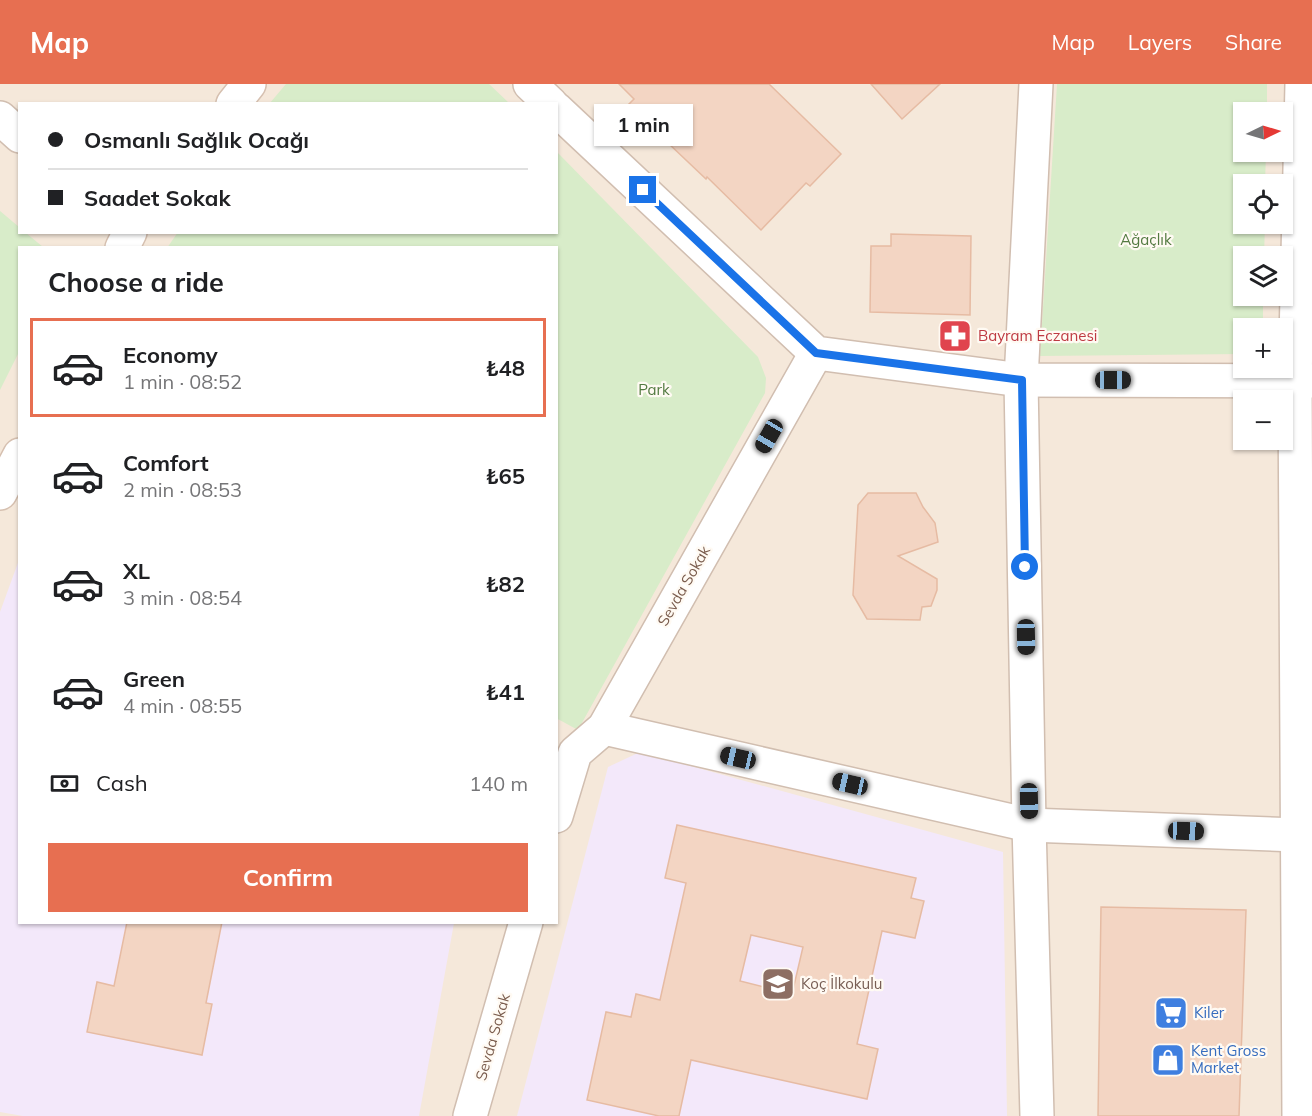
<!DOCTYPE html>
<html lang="en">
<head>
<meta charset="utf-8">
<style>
  body { margin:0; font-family:Mulish,sans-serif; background:#f6f6f6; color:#202124; height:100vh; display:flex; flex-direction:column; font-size:22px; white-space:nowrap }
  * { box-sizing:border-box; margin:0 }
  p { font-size:20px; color:#757577 }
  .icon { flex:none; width:33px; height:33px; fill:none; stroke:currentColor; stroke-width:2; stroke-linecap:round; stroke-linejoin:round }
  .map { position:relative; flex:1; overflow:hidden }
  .panel { position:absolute; left:18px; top:162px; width:540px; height:678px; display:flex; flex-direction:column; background:#fff; border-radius:0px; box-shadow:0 2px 4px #0004 }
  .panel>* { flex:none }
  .banner { position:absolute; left:18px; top:18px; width:540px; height:132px; border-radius:0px; box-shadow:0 2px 4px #0004; display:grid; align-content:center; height:132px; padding:0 30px; background:#fff }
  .needle { width:39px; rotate:85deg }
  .tools { position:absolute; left:1233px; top:18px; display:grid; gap:12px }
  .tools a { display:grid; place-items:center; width:60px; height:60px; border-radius:0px; background:#fff; box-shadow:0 2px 4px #0004; font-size:30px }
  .end { position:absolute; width:27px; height:27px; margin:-14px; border:8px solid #1a73e8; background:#fff; box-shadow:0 0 0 3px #fff }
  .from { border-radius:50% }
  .bubble { position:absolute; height:42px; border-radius:0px; background:#fff; box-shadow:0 2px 4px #0004; font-size:20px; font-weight:700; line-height:42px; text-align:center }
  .car { position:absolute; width:18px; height:36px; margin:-18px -9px; border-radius:8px; box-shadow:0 0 4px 2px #0007; background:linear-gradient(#222 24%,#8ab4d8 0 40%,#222 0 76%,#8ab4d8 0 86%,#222 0) }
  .banner b { display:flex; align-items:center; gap:21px; height:57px; font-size:22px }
  .banner b+b { border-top:2px solid #e0e0e0 }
  .banner i { width:15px; height:15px; background:#202124 }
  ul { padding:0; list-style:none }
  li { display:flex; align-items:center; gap:18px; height:99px; margin:0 12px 9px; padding:0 18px; border:3px solid transparent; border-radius:0px }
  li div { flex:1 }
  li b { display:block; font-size:22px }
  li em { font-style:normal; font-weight:700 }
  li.current { border-color:#e76f51 }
  li>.icon { width:54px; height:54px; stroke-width:1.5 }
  h2 { padding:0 30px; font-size:27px; line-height:72px }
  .pay { display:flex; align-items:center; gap:15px; height:66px; padding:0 30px; font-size:22px }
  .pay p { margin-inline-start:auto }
  .cta { display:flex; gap:12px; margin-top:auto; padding:12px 30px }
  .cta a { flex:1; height:69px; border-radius:0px; background:#e76f51; color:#fff; font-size:24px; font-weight:700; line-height:69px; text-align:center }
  header { display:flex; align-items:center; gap:36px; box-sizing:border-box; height:84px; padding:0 30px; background:#e76f51; color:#fff }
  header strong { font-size:28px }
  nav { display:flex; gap:33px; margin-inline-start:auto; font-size:21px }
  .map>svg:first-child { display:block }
  .residential { fill:#f5e8da; fill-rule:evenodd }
  .education { fill:#f3e8fa }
  .green { fill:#d8ecc9 }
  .building { fill:#f3d5c3; stroke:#e6bba3; stroke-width:1.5; fill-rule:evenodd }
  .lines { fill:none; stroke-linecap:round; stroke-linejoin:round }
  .street-casing { stroke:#d1beb0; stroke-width:36 }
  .secondary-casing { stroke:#d6c0b0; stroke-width:36 }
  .street { stroke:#fff; stroke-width:33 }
  .secondary { stroke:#fff; stroke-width:33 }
  .route { stroke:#1a73e8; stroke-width:8 }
  .labels { text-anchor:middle; stroke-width:4.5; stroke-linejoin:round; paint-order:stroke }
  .park-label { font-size:15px; fill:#537a41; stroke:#fffaf3 }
  .health-label { font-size:15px; fill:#be3a42; stroke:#fffaf3; text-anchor:start }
  .street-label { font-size:15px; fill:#7a5c4d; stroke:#fffaf3 }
  .education-label { font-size:15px; fill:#785e54; stroke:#fffaf3; text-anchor:start }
  .shop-label { font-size:15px; fill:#366cbe; stroke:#fffaf3; text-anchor:start }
</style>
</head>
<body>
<header>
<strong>Map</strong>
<nav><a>Map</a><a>Layers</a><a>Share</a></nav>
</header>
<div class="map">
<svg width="1312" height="1032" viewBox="0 0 1312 1032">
  <rect width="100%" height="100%" fill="#fdf6ec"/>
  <path class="residential" d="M0,0H1312V1032H0ZM20,20H556V148H20ZM1244,28H1282V68H1244ZM1244,100H1282V140H1244ZM20,164H556V838H20ZM1244,172H1282V212H1244ZM1244,244H1282V284H1244ZM1244,316H1282V356H1244Z"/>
  <g class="education">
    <path d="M19,476L20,838L454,839L419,1032H23L0,1028V528Z"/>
    <path d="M640,668L1003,768L1007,1032H517L608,683Z"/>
  </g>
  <g class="green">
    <path d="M286,0H489L509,19H270Z"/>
    <path d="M1057,0H1267V28H1244V68H1266L1265,100H1244V140H1265L1264,172H1244V212H1263V244H1244L1243,270L1040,272Z"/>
    <path d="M557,68L758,273L766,294L765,309L578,646L556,634V164H167L178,148H556Z"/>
    <path d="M0,127L19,143L20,148L26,149L43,163L20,164L19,268L0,306Z"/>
  </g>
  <g class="building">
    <path d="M619,0H769L841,70L810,102L806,99L761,146L707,93L706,95L628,21L634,15Z"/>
    <path d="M871,0H940L902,35Z"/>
    <path d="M891,150L971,152L970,231L870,228L871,162H891Z"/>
    <path d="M868,409H916L923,423L935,439L938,458L898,472L937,495V506L931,522L922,523L920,536L867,535L853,511L858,421Z"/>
    <path d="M677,741L916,794L911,814L924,817L915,854L882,847L857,960L878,965L867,1015L691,976L679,1032H659L587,1016L606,928L631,933L636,910L660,916L686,799L665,794ZM751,851L803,863L792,910L740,897Z"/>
    <path d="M1101,823L1246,826L1239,1032H1098Z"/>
    <path d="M127,838H222L206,919L212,920L202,971L87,948L97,898L114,902Z"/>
  </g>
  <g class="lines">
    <defs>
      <g id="street">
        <path d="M530,0L551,20"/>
        <path d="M1036,0L1021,296L1029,741L1037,1032"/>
        <path d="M556,25L816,269L1021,296L1312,297"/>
        <path d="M0,34L20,52"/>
        <path d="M604,644L1029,741L1297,751"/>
        <path d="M556,732L575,669L604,644L816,269"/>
        <path d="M470,1032L526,838"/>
        <path d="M1299,1032L1295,298L1302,0"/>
      </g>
      <g id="secondary">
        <path d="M233,20L249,0"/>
        <path d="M122,164L130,148"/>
        <path d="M0,409L20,371"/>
      </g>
    </defs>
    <use href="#street" class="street-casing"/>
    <use href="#secondary" class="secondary-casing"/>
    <use href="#street" class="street"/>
    <use href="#secondary" class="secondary"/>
  </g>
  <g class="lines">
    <path class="route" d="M643,106L816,269L1022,296L1025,483"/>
  </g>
  <defs>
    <symbol id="pharmacy-square" viewBox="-11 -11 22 22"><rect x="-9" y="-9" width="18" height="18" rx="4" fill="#e0444e" stroke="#fffaf3"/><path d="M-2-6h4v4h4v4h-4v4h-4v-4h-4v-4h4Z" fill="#fff"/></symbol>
    <symbol id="school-square" viewBox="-11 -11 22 22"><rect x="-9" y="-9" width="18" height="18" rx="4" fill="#8d6e63" stroke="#fffaf3"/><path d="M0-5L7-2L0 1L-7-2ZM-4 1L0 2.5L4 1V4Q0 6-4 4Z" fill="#fff"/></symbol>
    <symbol id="supermarket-square" viewBox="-11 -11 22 22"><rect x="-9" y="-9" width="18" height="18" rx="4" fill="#3f7fe0" stroke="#fffaf3"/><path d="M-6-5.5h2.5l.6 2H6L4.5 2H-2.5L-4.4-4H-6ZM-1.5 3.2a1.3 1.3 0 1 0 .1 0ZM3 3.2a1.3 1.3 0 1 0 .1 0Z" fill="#fff"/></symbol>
    <symbol id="shop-square" viewBox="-11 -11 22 22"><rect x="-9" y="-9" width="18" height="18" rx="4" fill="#3f7fe0" stroke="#fffaf3"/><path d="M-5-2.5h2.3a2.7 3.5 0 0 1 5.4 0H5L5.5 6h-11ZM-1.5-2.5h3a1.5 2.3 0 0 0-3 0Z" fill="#fff"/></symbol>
  </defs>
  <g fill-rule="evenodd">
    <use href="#pharmacy-square" x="936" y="233" width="38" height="38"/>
    <use href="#school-square" x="759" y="881" width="38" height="38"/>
    <use href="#supermarket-square" x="1152" y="910" width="38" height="38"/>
    <use href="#shop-square" x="1149" y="957" width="38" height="38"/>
  </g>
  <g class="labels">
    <g class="park-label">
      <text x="1146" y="161">Ağaçlık</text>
      <text x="654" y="311">Park</text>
    </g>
    <g class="health-label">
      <text x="978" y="257">Bayram Eczanesi</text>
    </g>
    <g class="street-label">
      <text transform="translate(684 502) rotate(-60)" y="5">Sevda Sokak</text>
      <text transform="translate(493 953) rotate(-74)" y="5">Sevda Sokak</text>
    </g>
    <g class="education-label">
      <text x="801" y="905">Koç İlkokulu</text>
    </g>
    <g class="shop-label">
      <text x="1194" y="934">Kiler</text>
      <text x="1191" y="972">Kent Gross<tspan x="1191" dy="17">Market</tspan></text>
    </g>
  </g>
</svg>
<div class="tools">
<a><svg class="needle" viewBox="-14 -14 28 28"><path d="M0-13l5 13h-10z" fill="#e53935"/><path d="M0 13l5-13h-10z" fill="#757577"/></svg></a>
<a><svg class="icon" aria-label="locate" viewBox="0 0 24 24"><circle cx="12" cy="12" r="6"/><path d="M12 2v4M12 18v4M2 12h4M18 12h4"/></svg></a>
<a><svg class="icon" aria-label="layers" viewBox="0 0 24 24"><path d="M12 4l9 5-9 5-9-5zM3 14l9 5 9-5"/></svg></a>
<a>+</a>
<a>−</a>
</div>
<i class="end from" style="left:1025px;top:483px"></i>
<i class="end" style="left:643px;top:106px"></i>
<div class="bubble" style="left:594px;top:20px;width:99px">1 min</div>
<i class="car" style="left:1113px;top:296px;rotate:90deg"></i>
<i class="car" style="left:769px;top:352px;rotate:210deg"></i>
<i class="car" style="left:1026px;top:553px;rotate:179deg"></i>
<i class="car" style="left:738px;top:674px;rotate:283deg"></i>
<i class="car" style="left:850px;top:700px;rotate:283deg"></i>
<i class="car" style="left:1029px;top:717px;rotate:179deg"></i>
<i class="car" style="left:1186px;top:747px;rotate:92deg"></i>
<div class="banner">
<b><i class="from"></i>Osmanlı Sağlık Ocağı</b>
<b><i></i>Saadet Sokak</b>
</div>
<section class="panel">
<h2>Choose a ride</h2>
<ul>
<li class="current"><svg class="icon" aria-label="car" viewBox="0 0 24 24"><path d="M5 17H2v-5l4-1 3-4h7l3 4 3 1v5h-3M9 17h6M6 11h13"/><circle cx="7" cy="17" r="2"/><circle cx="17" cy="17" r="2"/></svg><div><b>Economy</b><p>1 min · 08:52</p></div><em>₺48</em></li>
<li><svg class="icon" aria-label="car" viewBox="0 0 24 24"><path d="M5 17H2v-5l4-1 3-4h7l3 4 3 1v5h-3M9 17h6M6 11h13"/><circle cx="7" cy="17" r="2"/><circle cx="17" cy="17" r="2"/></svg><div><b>Comfort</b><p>2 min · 08:53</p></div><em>₺65</em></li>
<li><svg class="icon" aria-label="car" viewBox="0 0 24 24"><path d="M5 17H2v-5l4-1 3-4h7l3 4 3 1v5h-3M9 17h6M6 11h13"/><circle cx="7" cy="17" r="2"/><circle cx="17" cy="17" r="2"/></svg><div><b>XL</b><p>3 min · 08:54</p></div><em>₺82</em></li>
<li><svg class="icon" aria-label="car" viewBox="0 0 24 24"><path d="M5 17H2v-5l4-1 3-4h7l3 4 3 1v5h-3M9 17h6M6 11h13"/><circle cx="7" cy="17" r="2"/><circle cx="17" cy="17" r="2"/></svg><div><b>Green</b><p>4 min · 08:55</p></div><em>₺41</em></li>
</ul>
<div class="pay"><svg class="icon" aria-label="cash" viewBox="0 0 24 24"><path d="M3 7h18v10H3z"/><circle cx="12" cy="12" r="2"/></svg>Cash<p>140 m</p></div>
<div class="cta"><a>Confirm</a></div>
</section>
</div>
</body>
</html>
